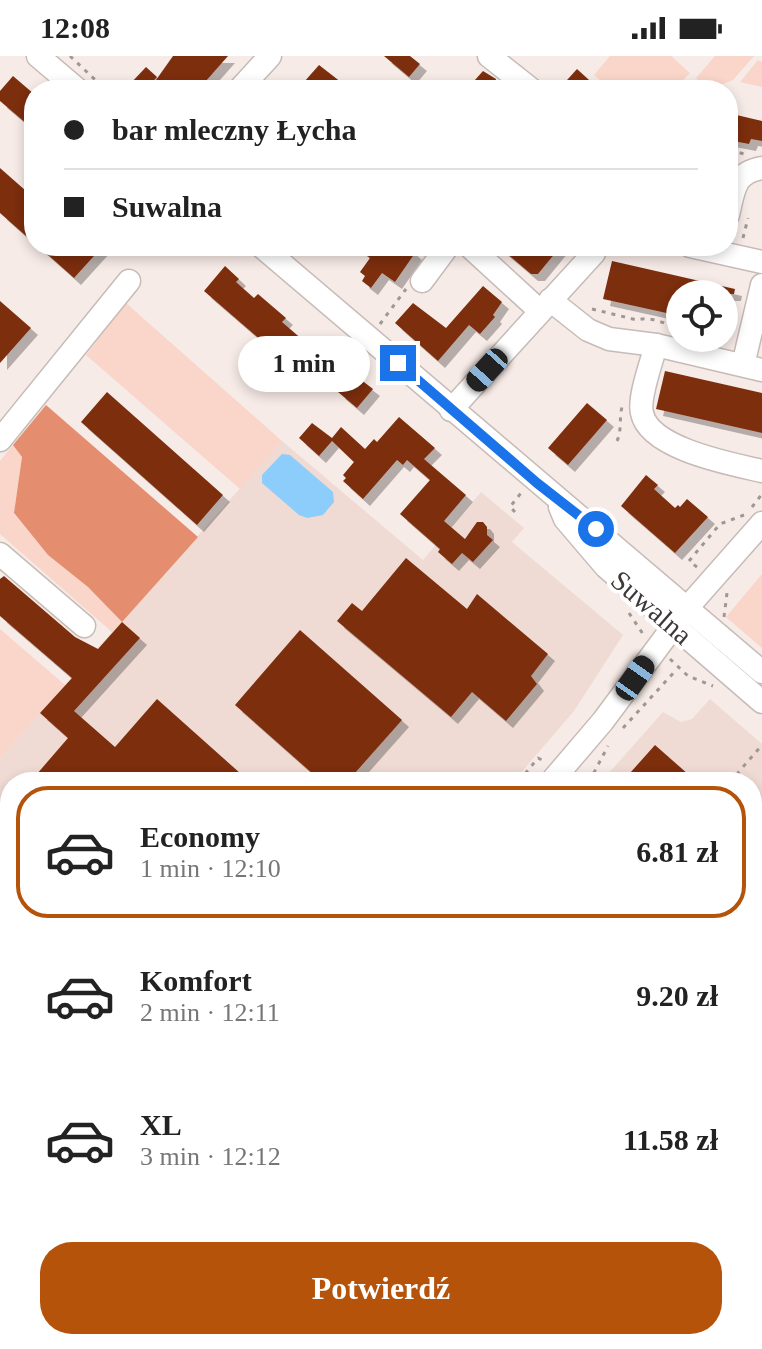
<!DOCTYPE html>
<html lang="pl">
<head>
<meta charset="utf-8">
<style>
  body { margin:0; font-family:Georgia,serif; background:#f6f6f6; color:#222; height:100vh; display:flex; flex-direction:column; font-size:30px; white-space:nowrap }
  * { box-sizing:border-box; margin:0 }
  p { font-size:26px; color:#767676 }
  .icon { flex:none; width:44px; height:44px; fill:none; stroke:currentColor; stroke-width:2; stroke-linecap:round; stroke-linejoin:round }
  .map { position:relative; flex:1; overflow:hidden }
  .drawer { position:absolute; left:0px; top:716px; width:762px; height:578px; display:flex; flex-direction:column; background:#fff; border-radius:32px 32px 0 0; box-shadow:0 4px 12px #0003 }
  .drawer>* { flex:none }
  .guide { position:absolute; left:24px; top:24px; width:714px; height:176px; border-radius:32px; box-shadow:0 4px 12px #0003; display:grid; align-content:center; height:176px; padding:0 40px; background:#fff }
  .controls { position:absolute; left:666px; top:224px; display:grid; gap:16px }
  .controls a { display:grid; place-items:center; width:72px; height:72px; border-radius:50%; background:#fff; box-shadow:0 4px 12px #0003; font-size:40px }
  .end { position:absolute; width:36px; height:36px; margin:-18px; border:10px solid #1a73e8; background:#fff; box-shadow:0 0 0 4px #fff }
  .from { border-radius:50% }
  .bubble { position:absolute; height:56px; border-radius:28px; background:#fff; box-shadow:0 4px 12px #0003; font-size:26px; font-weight:800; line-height:56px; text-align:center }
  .car { position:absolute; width:24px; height:48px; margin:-24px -12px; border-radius:10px; box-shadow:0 0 6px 2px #0007; background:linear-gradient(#222 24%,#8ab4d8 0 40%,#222 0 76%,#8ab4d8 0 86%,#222 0) }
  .guide b { display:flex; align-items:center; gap:28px; height:76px; font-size:30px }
  .guide b+b { border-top:2px solid #e0e0e0 }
  .guide i { width:20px; height:20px; background:#222 }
  ul { padding:14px 0 0; list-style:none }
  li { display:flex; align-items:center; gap:24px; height:132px; margin:0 16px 12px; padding:0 24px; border:4px solid transparent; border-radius:32px }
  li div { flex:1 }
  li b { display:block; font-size:30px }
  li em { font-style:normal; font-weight:800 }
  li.active { border-color:#b45309 }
  li>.icon { width:72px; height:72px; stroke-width:1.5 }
  .button { display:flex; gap:16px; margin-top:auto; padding:16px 40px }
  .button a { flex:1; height:92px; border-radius:32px; background:#b45309; color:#fff; font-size:32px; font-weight:800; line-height:92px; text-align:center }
  .status { display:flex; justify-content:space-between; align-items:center; height:56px; padding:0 40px; background:#fff; direction:ltr }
  .status svg { height:22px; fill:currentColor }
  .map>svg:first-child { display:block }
  .built { fill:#efdbd4 }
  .green { fill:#f9d6c9 }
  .forest { fill:#e58e6f }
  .water { fill:#8dcdfb }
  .building { fill:#7c2f10; filter:url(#shadow) }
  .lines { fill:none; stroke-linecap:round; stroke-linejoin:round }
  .minor-casing { stroke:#c6bbb7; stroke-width:25 }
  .path { stroke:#a09795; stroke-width:3; stroke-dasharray:4 6; stroke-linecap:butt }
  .minor { stroke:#fff; stroke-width:22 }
  .route { stroke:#1a73e8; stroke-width:10 }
  .labels { text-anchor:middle; stroke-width:8; stroke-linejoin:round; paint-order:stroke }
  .street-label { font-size:28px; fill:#3e3938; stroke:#fff }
</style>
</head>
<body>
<div class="status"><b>12:08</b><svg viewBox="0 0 49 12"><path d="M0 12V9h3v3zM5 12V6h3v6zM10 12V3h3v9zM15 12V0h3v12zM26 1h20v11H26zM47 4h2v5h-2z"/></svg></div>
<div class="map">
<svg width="762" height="1293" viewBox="0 0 762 1293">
  <defs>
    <filter id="shadow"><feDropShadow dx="7" dy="7" stdDeviation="0" flood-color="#0004"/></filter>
  </defs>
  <rect width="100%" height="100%" fill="#f7ebe7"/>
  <g class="built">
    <path d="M282,385L423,504L481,436L524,472L512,486L623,579L574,655L513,726H10V892L0,883V702Z"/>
    <path d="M710,643L762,688V861L752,872V726H601L663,656L681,666L692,663Z"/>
    <path d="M762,1121V1293H614L622,1284H752V1133Z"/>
  </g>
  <g class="green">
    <path d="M610,0H671L690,17L673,34H612L594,19Z"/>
    <path d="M715,0H754L733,24L707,34L696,22Z"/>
    <path d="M758,4L762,6V31L740,26Z"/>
    <path d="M126,247L282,385L240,433L86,299Z"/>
    <path d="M13,389L22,401L14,458L48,499L88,531L122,566L112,576L0,478V405Z"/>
    <path d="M762,518V592L726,561Z"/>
    <path d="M0,573L65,629L0,702Z"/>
    <path d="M0,883L10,892V916L0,927Z"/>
    <path d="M752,971L762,980V1121L752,1133V1097L755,1093L752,1091Z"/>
    <path d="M591,1284H622L614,1293H583Z"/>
  </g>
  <g class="forest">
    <path d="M46,349L198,481L122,566L88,531L48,499L14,457L22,401L13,389Z"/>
    <path d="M762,861V980L752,971V873Z"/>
  </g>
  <path class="water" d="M282,398L290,399L333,436L334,446L323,459L307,462L299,459L262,427V419Z"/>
  <g class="building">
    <path d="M173,0H228L198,34H170L156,24Z"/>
    <path d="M384,0H410L420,8L409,21Z"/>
    <path d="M319,9L337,23L350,34H297Z"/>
    <path d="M146,11L157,21L145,34H137L130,28Z"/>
    <path d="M577,13L600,34H558Z"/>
    <path d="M483,15L496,23L494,34H466Z"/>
    <path d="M13,20L34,38V74L0,45V35Z"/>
    <path d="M728,57L762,65V85L751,83L749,88L728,84Z"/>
    <path d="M0,112L34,142V187L0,157Z"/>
    <path d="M38,190H103L74,222Z"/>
    <path d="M356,190H407L415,197L395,226L382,217L371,232L362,225L365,220L360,216L370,202Z"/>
    <path d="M498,190H561L538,218H531Z"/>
    <path d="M612,205L735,233L734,238H680V260L603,243Z"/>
    <path d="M225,210L239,223L236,226L254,242L258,238L286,262L282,266L319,298L301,319L204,235Z"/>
    <path d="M483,230L502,246L493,259L495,261L480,278L469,269L438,305L395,267L413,247L446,272Z"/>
    <path d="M0,245L31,272L0,307Z"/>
    <path d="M665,315L762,337V377L656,353Z"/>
    <path d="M350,320L357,326L360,323L373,333L357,352L338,336Z"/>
    <path d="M107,336L223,439L197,469L81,366Z"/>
    <path d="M587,347L607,364L568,409L548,392Z"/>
    <path d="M399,361L435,392L424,403L466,439L444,465L465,483L477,466H483L487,471V479L493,484L473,506L462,497L452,508L438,496L440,493L400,458L430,424L407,404L403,409L397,404L363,443L343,425L346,422L343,419L354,406L332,385L319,400L299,382L312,367L332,382L341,371L365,393L374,383L377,386Z"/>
    <path d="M646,419L658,429L654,433L675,452L678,449L680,451L687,443L708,461L675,497L621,450Z"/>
    <path d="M406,502L467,553L477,538L548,598L531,620L537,628L506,665L472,636L451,661L337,565L352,547L362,555Z"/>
    <path d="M4,520L75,581L98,593L122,566L140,582L74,655L115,691L157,643L250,726H30L68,682L40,657L72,622L0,560V523Z"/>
    <path d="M300,574L402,664L347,726H322L235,649Z"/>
    <path d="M655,689L697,726H622Z"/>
    <path d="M0,1269L10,1278V1284H17L25,1291L0,1293Z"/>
  </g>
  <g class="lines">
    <defs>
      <g id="minor">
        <path d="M38,0L78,34"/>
        <path d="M489,0L532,34"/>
        <path d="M239,34L270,0"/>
        <path d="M728,159C734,135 733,117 762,112"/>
        <path d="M261,190L762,616"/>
        <path d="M469,190L540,255"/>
        <path d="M690,190L762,206"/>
        <path d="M422,225L448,190"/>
        <path d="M550,244L588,274L609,283L656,289L762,314"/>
        <path d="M656,289C652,305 638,342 642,357C649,393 732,408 762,415"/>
        <path d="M743,309L762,229"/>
        <path d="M451,354L594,197L597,190"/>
        <path d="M0,384L129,225"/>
        <path d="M560,451L565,463L606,511L762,646"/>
        <path d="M0,498L84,570"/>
        <path d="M551,726L603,665L687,552L762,467"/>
        <path d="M0,1037L10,1046"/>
        <path d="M0,1059L10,1068"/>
        <path d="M0,1151L10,1160"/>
        <path d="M49,1293L57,1284"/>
      </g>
    </defs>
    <use href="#minor" class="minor-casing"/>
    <g class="path">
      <path d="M70,0L106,34"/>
      <path d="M734,102L736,96L745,98"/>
      <path d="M743,182L748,162"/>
      <path d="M592,253L637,264C649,260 667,267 676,273"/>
      <path d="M380,268L406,233"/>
      <path d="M617,385C622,375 619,362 622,351"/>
      <path d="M752,451L762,438"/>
      <path d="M515,456L510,451L521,437"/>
      <path d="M697,511L689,505L720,468L744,459"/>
      <path d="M629,557L645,581"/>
      <path d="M724,561L727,537"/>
      <path d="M670,603L688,620L713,630"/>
      <path d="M623,672L677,613"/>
      <path d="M528,726L524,719L538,702L544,705"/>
      <path d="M589,726L608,690"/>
      <path d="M730,726L762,689"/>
      <path d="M752,1118L762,1106"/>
      <path d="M604,1293L611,1284"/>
    </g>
    <use href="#minor" class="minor"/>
  </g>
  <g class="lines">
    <path class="route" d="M398,307L537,427L596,473"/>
  </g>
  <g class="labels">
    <g class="street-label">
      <text transform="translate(652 551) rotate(41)" y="10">Suwalna</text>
    </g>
  </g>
</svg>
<div class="controls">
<a><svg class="icon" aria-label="locate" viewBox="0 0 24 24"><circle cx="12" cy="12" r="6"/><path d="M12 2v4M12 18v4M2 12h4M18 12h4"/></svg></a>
</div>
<i class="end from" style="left:596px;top:473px"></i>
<i class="end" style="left:398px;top:307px"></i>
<div class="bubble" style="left:238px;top:280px;width:132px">1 min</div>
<i class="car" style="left:487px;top:314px;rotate:222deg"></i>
<i class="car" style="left:635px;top:622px;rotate:35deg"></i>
<div class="guide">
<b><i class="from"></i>bar mleczny Łycha</b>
<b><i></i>Suwalna</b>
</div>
<section class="drawer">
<ul>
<li class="active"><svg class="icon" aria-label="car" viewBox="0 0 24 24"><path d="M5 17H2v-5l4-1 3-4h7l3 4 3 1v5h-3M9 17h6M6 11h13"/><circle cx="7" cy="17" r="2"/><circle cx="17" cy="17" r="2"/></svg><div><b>Economy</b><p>1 min · 12:10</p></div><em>6.81 zł</em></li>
<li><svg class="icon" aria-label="car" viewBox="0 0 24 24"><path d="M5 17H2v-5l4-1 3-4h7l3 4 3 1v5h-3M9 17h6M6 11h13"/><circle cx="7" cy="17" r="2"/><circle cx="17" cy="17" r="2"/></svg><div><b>Komfort</b><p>2 min · 12:11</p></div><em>9.20 zł</em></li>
<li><svg class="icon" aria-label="car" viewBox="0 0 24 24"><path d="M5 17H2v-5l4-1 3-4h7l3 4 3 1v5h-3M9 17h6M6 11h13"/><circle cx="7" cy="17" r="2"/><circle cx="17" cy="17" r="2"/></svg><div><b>XL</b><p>3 min · 12:12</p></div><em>11.58 zł</em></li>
</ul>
<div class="button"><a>Potwierdź</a></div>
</section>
</div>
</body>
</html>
